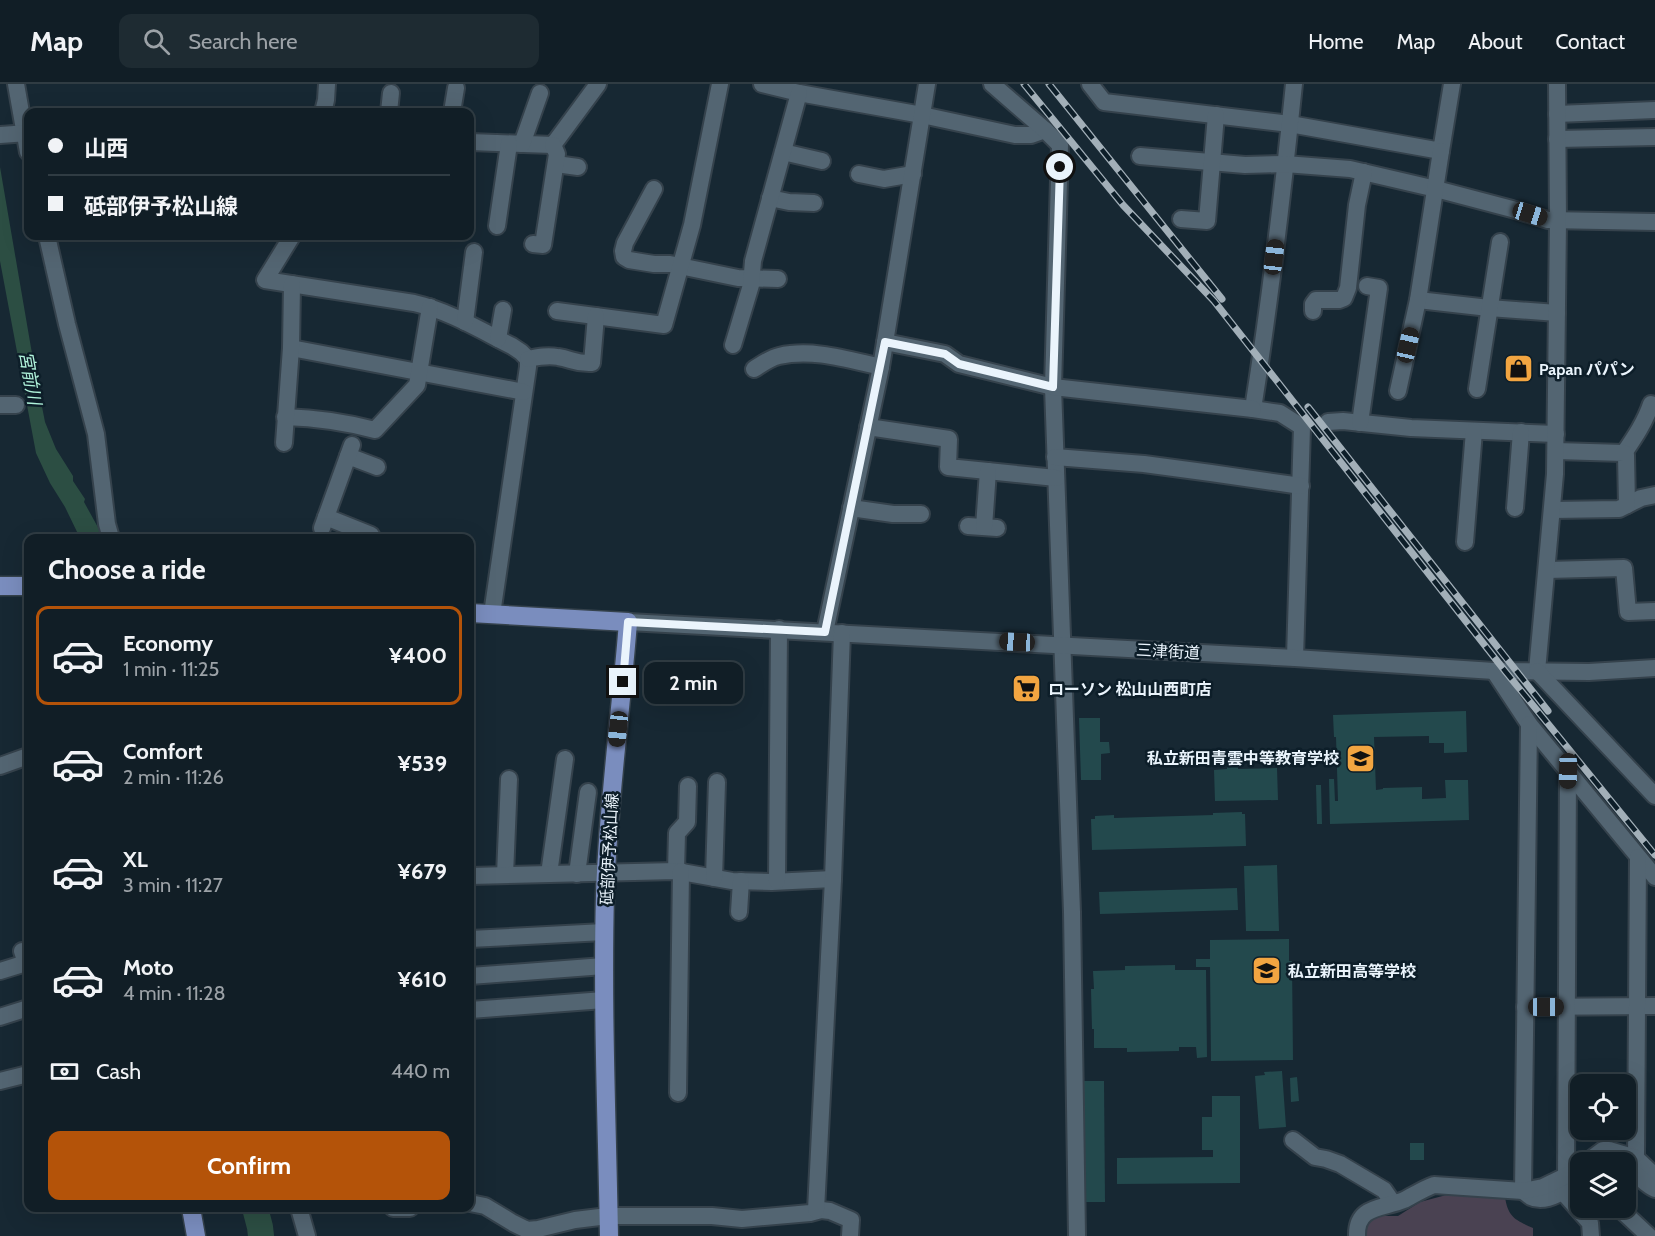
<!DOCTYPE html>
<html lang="en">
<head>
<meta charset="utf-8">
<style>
  body { margin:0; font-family:Cabin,"Noto Sans JP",sans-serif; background:#1e2b32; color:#f1f3f6; height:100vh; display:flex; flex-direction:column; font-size:22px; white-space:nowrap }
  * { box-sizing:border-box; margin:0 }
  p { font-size:20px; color:#9ca2a7 }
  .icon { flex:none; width:33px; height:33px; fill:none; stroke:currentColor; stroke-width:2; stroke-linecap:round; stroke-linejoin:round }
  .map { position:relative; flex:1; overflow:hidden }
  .panel { position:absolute; left:24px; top:450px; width:450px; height:678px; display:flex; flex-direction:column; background:#111e26; border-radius:12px; box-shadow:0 6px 24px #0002,0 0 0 2px #303c43 }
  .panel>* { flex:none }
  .guide { position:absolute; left:24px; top:24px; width:450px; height:132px; border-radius:12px; box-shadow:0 6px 24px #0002,0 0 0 2px #303c43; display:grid; align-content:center; height:132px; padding:0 24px; background:#111e26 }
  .fabs { position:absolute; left:1570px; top:990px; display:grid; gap:12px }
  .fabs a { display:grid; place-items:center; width:66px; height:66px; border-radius:12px; background:#111e26; box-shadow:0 6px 24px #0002,0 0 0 2px #303c43; font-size:30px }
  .end { position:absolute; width:27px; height:27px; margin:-14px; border:8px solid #eaf4fc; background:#111; box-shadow:0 0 0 3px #111 }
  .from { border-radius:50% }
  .bubble { position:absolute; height:42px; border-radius:12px; background:#111e26; box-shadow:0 6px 24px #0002,0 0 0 2px #303c43; font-size:20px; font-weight:700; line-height:42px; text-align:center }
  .car { position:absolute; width:18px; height:36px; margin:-18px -9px; border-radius:8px; box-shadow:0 0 4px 2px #0007; background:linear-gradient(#222 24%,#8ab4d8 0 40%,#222 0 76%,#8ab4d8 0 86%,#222 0) }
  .guide b { display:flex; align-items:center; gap:21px; height:57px; font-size:22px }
  .guide b+b { border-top:2px solid #303c43 }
  .guide i { width:15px; height:15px; background:#f1f3f6 }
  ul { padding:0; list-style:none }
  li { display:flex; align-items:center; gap:18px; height:99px; margin:0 12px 9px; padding:0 12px; border:3px solid transparent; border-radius:12px }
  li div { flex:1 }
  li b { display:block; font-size:22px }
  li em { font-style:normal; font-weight:700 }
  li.on { border-color:#b45309 }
  li>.icon { width:54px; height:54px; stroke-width:1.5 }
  h2 { padding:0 24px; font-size:27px; line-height:72px }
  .pay { display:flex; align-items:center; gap:15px; height:66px; padding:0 24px; font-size:22px }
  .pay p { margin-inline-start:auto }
  .primary-button { display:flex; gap:12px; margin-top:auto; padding:12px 24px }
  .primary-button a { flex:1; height:69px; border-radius:12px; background:#b45309; color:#fff; font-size:24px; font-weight:700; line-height:69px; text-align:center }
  header { display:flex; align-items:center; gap:36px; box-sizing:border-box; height:84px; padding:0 30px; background:#111e26; border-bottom:2px solid #303c43 }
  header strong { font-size:28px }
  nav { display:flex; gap:33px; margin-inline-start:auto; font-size:21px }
  .search { width:420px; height:54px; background:#1e2b32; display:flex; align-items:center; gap:15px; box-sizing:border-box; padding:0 21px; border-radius:12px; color:#9ca2a7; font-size:22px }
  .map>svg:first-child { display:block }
  .green { fill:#4a4252 }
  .water { fill:#2c4e43 }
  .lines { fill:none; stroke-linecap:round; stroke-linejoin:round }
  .river { stroke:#2c4e43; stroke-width:26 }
  .building { fill:#23494d }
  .minor-casing { stroke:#35424c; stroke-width:20 }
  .major-casing { stroke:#35424c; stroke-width:21 }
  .minor { stroke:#536572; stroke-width:16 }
  .major { stroke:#7a8dbe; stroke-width:18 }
  .rail-casing { stroke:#a2afb8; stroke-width:7 }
  .rail { stroke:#0d1e29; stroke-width:4.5; stroke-dasharray:14; stroke-linecap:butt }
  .route { stroke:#eaf4fc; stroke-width:8 }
  .labels { text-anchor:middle; stroke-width:5; stroke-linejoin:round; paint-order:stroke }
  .poi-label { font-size:16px; font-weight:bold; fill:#eaf4fc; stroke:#0d1e29; text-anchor:start }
  .street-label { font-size:16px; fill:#eaf4fc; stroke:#0d1e29 }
  .water-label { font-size:18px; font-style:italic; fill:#b0f3db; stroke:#0d1e29 }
</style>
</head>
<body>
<header>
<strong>Map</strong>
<div class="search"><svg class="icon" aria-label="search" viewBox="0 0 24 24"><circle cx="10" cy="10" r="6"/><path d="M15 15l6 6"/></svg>Search here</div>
<nav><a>Home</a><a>Map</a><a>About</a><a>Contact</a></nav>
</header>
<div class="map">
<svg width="1655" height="1152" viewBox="0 0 1655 1152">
  <rect width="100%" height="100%" fill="#172833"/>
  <path class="green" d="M1450,1110L1505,1113C1508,1133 1515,1136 1533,1144V1152H1363L1366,1137L1377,1132H1398L1420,1118Z"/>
  <path class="water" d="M0,83L35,287L45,338L56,365L73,392V397L85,415L84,418L100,447L102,454H80L65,423L50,399L36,369L0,177Z"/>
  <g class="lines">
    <path class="river" d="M255,1124L260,1143L261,1152"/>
  </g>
  <g class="building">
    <path d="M1466,627L1467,668L1444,669V659H1429V652L1374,653L1376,706L1383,705V704L1422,703V715L1446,714L1445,696H1468L1469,736L1330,740L1329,695H1334L1335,717H1338L1336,653H1334L1333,631Z"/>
    <path d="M1079,634H1100V658H1109L1110,669L1101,670V696H1081Z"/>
    <path d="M1227,677H1238V685L1277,684L1278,716L1215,717L1214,686L1227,685Z"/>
    <path d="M1316,701H1321L1322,740H1317Z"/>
    <path d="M1242,728V730H1245L1246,762L1092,766L1091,735H1095V732L1114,731V734L1213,731V729Z"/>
    <path d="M1277,781L1279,847H1246L1244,782Z"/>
    <path d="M1237,804L1238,826L1100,830L1099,808Z"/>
    <path d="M1289,855V877H1292L1293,976L1211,977L1210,883H1196V875H1210V856Z"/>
    <path d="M1175,881V886H1206L1207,973L1197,974L1196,963H1179V967L1127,968V964H1094V945H1092L1091,905H1094L1093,887L1125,886V882Z"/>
    <path d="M1282,987L1286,1043L1259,1045L1255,992L1265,991L1264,988Z"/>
    <path d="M1297,993L1299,1017L1291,1018L1290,994Z"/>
    <path d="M1083,997H1104L1105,1118H1085Z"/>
    <path d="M1212,1012H1240V1099L1117,1100V1074L1213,1073V1066H1202V1033H1212Z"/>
    <rect x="1410" y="1059" width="14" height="17"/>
  </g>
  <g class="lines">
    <defs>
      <g id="minor">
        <path d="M16,0L28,68"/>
        <path d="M762,0L799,9L922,31L1015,51H1031L1045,46"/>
        <path d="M992,0L1045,46L1060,61L1053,303L1072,828L1077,1152"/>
        <path d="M1090,0L1104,18L1290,40L1441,67L1452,0"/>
        <path d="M1294,0C1283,108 1270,217 1253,325L1280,329L1302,343L1295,574"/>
        <path d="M323,28L326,16L327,0"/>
        <path d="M389,28L391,9"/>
        <path d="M452,28L456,4"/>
        <path d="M1557,30L1655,26"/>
        <path d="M0,51L28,49"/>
        <path d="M1557,55L1655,53"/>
        <path d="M470,58L553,61L598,0"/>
        <path d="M522,60L540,9"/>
        <path d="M783,68L822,77"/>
        <path d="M1140,72L1245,81L1285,80L1350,85L1436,105L1512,125L1548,136L1655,138"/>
        <path d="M556,80L578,83"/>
        <path d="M859,90L884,95L913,90"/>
        <path d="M654,105L625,159L623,167L624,173L629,176L654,180H670L738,194L778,195"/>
        <path d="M770,114L789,118L814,119"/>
        <path d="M1181,135L1207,137L1216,31"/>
        <path d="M497,142L509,60"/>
        <path d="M47,152L67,240L96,350L107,440L111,454"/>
        <path d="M292,152L265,196L414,219C449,227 480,246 512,262L521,268L528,275V283L492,530"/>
        <path d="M533,160L543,161L557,70L553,61"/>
        <path d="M1418,216L1489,224L1557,229"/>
        <path d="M557,227L664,241L692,141L720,0"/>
        <path d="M1313,227V220L1316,216H1339L1344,214L1348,204L1357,121L1364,88"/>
        <path d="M465,238L474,168"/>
        <path d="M498,255L503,226"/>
        <path d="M885,258L945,270L959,280L1053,303L1253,325"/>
        <path d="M733,261L751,201L753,177L799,9"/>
        <path d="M291,264L524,308"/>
        <path d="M528,275C538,273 547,271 558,273C572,275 575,280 592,279L596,232"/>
        <path d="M754,285C762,280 770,274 779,272C813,264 849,276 881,283"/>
        <path d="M1477,305L1500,158"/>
        <path d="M1398,307L1418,216L1441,67"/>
        <path d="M0,321H16"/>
        <path d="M285,333C316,334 345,338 375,346L417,301L430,223"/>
        <path d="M1328,338L1343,337L1411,344L1556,350"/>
        <path d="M1360,339L1379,204L1367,202"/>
        <path d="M868,343L949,355L948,383L1056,394"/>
        <path d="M284,359L291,264L292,200"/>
        <path d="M1624,369C1635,353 1645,338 1651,320"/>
        <path d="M348,372L377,383"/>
        <path d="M1055,373L1144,380L1211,389L1301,402"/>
        <path d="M1627,421L1641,414L1655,411"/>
        <path d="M851,424L893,430H921"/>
        <path d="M1515,424L1521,348"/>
        <path d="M1552,426L1619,425L1627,421L1626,371L1624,369L1556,367"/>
        <path d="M326,433L371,451"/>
        <path d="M968,442L997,444"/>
        <path d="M984,443L988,387"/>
        <path d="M322,444L352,361"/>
        <path d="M1465,458L1474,347"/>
        <path d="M1547,486L1624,484L1628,528L1655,527"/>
        <path d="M628,538L1295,574L1494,587L1589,588L1655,584"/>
        <path d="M825,548L881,283L927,0"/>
        <path d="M1494,587L1529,640L1655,793"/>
        <path d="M1537,587L1555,390L1558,137L1557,0"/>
        <path d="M1537,587L1655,712"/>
        <path d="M1529,640L1523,1107C1526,1109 1528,1111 1531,1113C1547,1121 1569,1104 1581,1094"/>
        <path d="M0,682L28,672"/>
        <path d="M676,787L677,749L687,738L688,702"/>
        <path d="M549,790L565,675"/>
        <path d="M577,790L588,708"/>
        <path d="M505,791L509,695"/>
        <path d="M470,792L676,787L732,797L772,798L833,795"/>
        <path d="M714,794L717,698"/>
        <path d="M777,797L779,545"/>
        <path d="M739,828L741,797"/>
        <path d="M470,855L604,848"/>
        <path d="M0,887L26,879L22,867"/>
        <path d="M470,892L604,882"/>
        <path d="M1525,923L1655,922"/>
        <path d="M470,926L604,916"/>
        <path d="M0,933L28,924"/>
        <path d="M0,997L28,990"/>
        <path d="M678,1009L681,787"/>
        <path d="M1293,1056L1315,1073L1326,1075L1340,1080L1384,1106L1393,1119"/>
        <path d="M1636,1074L1638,773"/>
        <path d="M1587,1078L1603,1066H1609L1636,1074L1655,1092"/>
        <path d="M1626,1084C1637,1089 1644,1100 1655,1105"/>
        <path d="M1566,1093L1568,687"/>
        <path d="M1562,1107L1590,1139L1591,1152"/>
        <path d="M470,1119L485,1122L513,1139L527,1146L538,1145L575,1136L608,1132H712L742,1135L810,1129L821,1126L830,1127L851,1136L850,1152"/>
        <path d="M299,1124L307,1152"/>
        <path d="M393,1124H410"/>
        <path d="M1619,1124L1649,1152"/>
        <path d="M816,1126L833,795L842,549"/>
        <path d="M1357,1152C1356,1121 1383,1125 1404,1116C1414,1111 1423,1105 1434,1101L1523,1107L1543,1103L1572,1089"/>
      </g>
      <g id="major">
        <path d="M0,502H28"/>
        <path d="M470,529L628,538C621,628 608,719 605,810C602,924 607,1038 609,1152"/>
        <path d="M191,1124L196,1152"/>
      </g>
    </defs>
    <use href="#minor" class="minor-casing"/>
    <use href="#major" class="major-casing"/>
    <use href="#minor" class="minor"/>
    <use href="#major" class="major"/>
    <defs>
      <g id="rail">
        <path d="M1024,0L1123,121L1214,217L1505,587L1655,771"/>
        <path d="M1049,0L1222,215"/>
        <path d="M1308,323L1548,627"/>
      </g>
    </defs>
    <use href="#rail" class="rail-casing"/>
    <use href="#rail" class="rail"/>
  </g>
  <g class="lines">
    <path class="route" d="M623,598L628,538L825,548L885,258L945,270L959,280L1053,303L1060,83"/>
  </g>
  <defs>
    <symbol id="shop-square" viewBox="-11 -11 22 22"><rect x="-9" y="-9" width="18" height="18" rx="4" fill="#f2a541" stroke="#0d1e29"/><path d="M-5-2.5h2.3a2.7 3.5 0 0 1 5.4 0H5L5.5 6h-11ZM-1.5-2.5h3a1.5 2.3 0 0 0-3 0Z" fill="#111"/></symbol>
    <symbol id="supermarket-square" viewBox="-11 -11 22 22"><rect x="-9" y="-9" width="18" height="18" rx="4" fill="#f2a541" stroke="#0d1e29"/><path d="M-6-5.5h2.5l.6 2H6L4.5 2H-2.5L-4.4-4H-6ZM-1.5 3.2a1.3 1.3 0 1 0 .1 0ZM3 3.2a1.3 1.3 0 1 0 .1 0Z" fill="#111"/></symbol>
    <symbol id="school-square" viewBox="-11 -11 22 22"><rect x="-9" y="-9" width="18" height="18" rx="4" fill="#f2a541" stroke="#0d1e29"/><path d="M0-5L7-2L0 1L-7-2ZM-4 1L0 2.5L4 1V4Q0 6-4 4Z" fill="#111"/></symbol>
  </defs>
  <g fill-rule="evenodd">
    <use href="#shop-square" x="1502" y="268" width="33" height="33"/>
    <use href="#supermarket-square" x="1010" y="588" width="33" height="33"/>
    <use href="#school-square" x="1344" y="658" width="33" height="33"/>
    <use href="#school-square" x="1250" y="870" width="33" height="33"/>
  </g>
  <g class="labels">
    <g class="poi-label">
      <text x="1539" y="291">Papan パパン</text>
      <text x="1048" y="611">ローソン 松山山西町店</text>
      <text x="1339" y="680" text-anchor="end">私立新田青雲中等教育学校</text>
      <text x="1288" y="893">私立新田高等学校</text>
    </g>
    <g class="street-label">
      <text transform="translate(1168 567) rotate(3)" y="6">三津街道</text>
      <text transform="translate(609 765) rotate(-87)" y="6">砥部伊予松山線</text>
    </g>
    <g class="water-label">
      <text transform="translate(30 294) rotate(80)" y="6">宮前川</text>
    </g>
  </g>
</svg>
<div class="fabs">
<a><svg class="icon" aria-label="locate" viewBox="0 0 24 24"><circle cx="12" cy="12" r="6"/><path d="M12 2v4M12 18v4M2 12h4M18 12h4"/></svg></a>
<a><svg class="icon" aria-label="layers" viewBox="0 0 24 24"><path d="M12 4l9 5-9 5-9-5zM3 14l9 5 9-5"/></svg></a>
</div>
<i class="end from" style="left:1060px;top:83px"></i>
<i class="end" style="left:623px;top:598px"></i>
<div class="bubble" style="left:644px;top:578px;width:99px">2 min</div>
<i class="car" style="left:1530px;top:130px;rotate:107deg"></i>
<i class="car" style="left:1274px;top:173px;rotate:7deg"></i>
<i class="car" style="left:1408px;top:261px;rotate:13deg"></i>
<i class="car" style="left:1017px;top:558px;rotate:273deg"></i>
<i class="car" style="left:618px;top:645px;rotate:186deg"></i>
<i class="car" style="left:1568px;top:687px;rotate:181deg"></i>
<i class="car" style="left:1546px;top:923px;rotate:90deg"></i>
<div class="guide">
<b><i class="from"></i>山西</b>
<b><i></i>砥部伊予松山線</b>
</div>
<section class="panel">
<h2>Choose a ride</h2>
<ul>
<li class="on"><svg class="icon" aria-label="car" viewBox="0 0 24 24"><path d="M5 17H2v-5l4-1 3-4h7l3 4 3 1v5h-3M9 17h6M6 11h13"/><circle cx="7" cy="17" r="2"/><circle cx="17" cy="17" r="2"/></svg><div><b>Economy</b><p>1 min · 11:25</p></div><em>¥400</em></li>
<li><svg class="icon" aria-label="car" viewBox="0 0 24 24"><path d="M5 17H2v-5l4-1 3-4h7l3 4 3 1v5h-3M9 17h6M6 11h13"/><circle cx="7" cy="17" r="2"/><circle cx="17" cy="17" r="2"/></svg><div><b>Comfort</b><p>2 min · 11:26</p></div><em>¥539</em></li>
<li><svg class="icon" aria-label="car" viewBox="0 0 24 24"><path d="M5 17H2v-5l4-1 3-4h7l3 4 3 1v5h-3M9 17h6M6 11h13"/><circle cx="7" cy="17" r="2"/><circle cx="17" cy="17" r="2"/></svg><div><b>XL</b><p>3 min · 11:27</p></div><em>¥679</em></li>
<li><svg class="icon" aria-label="car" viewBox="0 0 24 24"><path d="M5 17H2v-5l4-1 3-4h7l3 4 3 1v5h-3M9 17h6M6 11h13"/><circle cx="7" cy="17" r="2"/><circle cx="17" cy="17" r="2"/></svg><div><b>Moto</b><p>4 min · 11:28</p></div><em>¥610</em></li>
</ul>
<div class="pay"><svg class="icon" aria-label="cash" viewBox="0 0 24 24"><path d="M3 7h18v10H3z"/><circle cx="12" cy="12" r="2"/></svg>Cash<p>440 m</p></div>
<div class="primary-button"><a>Confirm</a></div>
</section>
</div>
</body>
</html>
